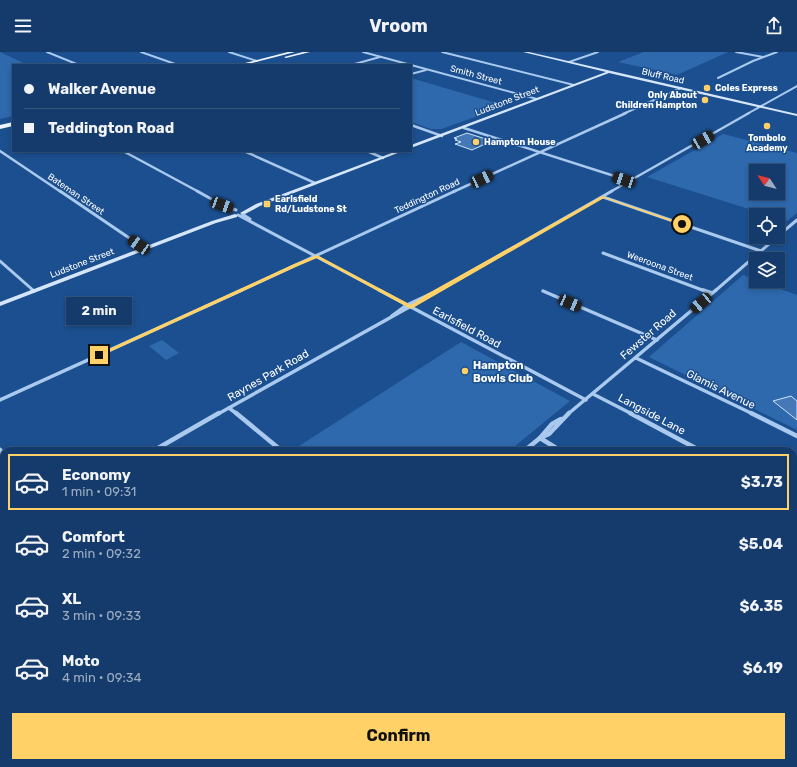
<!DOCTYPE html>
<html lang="en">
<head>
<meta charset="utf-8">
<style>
  body { margin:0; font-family:Rubik,sans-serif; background:#1d4271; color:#f1f3f6; height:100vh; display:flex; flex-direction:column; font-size:15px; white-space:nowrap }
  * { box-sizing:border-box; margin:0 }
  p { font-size:13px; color:#9dadc1 }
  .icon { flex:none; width:22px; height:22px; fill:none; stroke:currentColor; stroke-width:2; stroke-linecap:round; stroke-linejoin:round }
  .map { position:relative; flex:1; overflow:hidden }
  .details { position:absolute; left:0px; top:395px; width:797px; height:320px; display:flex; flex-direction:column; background:#143b6b; border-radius:12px 12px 0 0; box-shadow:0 2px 6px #0003,0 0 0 1px #33557e }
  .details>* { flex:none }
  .hud { position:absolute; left:12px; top:12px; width:400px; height:88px; border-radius:0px; box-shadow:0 2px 6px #0003,0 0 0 1px #33557e; display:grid; align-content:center; height:88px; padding:0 12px; background:#143b6b }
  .needle { width:26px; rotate:306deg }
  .tools { position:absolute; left:749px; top:112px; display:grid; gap:8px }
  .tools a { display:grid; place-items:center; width:36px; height:36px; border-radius:0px; background:#143b6b; box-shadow:0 2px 6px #0003,0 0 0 1px #33557e; font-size:20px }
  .end { position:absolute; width:18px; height:18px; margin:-9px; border:5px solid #ffd166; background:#111; box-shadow:0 0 0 2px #111 }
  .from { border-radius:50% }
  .bubble { position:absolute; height:28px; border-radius:0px; background:#143b6b; box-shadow:0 2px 6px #0003,0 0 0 1px #33557e; font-size:13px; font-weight:700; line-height:28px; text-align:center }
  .car { position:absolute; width:12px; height:24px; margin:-12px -6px; border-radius:5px; box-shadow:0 0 3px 1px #0007; background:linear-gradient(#222 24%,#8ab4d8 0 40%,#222 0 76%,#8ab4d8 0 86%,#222 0) }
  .hud b { display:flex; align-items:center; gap:14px; height:38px; font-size:15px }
  .hud b+b { border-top:1px solid #33557e }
  .hud i { width:10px; height:10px; background:#f1f3f6 }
  ul { padding:7px 0 0; list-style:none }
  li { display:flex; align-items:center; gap:12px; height:56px; margin:0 8px 6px; padding:0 4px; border:2px solid transparent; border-radius:0px }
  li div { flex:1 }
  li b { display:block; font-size:15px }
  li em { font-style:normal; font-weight:700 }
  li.current { border-color:#ffd166 }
  li>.icon { width:36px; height:36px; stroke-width:1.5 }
  .action { display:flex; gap:8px; margin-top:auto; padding:8px 12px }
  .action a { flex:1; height:46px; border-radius:0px; background:#ffd166; color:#111; font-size:16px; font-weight:700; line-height:46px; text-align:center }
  header { display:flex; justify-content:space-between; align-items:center; height:52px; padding:0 12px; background:#143b6b; font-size:18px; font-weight:700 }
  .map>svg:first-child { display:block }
  .green { fill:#2e69ad; fill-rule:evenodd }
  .building { fill:#4478b7; stroke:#cfe3fa }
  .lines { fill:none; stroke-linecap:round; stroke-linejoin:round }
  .street-far5 { stroke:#a9c9ee; stroke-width:2 }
  .street-far4 { stroke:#a9c9ee; stroke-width:2.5 }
  .street-far3 { stroke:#a9c9ee; stroke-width:3 }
  .street-far2 { stroke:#a9c9ee; stroke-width:3.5 }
  .street-far1 { stroke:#a9c9ee; stroke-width:4.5 }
  .street { stroke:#a9c9ee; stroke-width:5.5 }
  .secondary { fill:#d6e6fa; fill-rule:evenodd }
  .primary { fill:#f0f6ff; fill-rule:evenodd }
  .route { fill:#ffd166 }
  .poi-dot { fill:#ffd166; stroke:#1b4f8f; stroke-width:1.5 }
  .labels { text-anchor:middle; stroke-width:3; stroke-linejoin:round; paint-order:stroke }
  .far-street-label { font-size:9px; fill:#fff; stroke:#1b4f8f }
  .far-poi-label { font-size:9px; font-weight:bold; fill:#fff; stroke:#1b4f8f; text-anchor:start }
  .street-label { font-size:11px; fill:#fff; stroke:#1b4f8f }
  .poi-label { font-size:11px; font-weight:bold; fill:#fff; stroke:#1b4f8f; text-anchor:start }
</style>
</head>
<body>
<header><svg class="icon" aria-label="menu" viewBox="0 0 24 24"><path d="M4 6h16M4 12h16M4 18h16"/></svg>Vroom<svg class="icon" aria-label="share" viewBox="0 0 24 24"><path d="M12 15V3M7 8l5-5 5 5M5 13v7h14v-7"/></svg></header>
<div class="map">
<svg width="797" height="715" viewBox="0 0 797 715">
  <rect width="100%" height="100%" fill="#1b4f8f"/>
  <g class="green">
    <path d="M0,0L28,13H13V64L0,67Z"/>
    <path d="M644,0H728L677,23L618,10Z"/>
    <path d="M411,26L506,54L441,77H431L411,70Z"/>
    <path d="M723,82L797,101V161L787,169L778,166V163H768L647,125ZM756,119H778V141H756Z"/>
    <path d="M743,223L797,243V378L649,305Z"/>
    <path d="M162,288L179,301L166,308L149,294Z"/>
    <path d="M461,290L570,349L509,399H301L296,396Z"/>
  </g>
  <g class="building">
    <path d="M467,81L492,89L472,98L455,92L461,90L455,88L457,87L454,86Z"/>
    <path d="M791,344L797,349V368L773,349Z"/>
  </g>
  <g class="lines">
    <g class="street-far5">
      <path d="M47,0L79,13"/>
      <path d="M141,0L178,13"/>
      <path d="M229,0L257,9"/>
      <path d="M363,0L411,13"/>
      <path d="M442,0L574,33"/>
      <path d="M736,0L763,5"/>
      <path d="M569,10L598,0"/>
      <path d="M351,13L380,5"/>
      <path d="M411,13L537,47"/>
      <path d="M411,22L426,18"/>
      <path d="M718,26L753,9L777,0"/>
      <path d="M623,62L681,36"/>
      <path d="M747,62L797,34"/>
    </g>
    <g class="street-far4">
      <path d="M411,73L442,84"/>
      <path d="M464,76L630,129"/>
      <path d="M0,99L61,140"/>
      <path d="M123,99L199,140"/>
      <path d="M244,99L315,131"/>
      <path d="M367,99L383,106"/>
      <path d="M453,140L626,61"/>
      <path d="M610,140L749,61"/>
    </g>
    <g class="street-far3">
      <path d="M60,139L144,196"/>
      <path d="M197,139L222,153L236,158"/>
      <path d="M603,145L761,199"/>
      <path d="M242,162L250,167"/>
      <path d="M238,163L381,239"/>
      <path d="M778,184L797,168"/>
      <path d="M603,201L705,239"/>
      <path d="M0,209L34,239"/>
      <path d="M240,239L455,139"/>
      <path d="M437,239L612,139"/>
      <path d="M715,239L777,185"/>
    </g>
    <g class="street-far2">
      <path d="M32,238L34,239"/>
      <path d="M379,238L586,348"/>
      <path d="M703,238L712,241"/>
      <path d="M543,239L657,288"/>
      <path d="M392,264L407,253L439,238"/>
      <path d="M636,306L753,362"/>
      <path d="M593,342L632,362"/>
      <path d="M0,348L242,238"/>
      <path d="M229,356L237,362"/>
      <path d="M218,362L420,249"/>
      <path d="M568,362L716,238"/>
    </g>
    <g class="street-far1">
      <path d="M236,361L282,399"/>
      <path d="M630,361L701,399"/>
      <path d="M751,361L797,384"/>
      <path d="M540,386L549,382L569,361"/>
      <path d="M540,386L561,399"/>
      <path d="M0,398L4,403"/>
      <path d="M153,399L219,361"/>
      <path d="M524,399L540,386L552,372L561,367"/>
      <path d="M0,485L4,483"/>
    </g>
    <g class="street">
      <path d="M793,541L797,544"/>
      <path d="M399,711L403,715"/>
      <path d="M144,715L148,711"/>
    </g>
    <g class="secondary">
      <path d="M523,0H529L797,62V64L609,21L411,96V93L606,20Z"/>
      <path d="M397,99H403L260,154L245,162L240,161L256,152Z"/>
      <path d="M235,162L237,163V165L216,171L0,254V250L212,169Z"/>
    </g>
    <g class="primary">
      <path d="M288,0H295L244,13H237Z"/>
      <path d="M303,0H310L286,6L284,5Z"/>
      <path d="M13,70V74L0,77V73Z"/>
    </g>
  </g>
  <path class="route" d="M602,144L684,172L681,173L604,146L411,257L317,206L298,214L101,304L96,303L294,212L317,203L411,253L427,242Z"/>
  <g class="poi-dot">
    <circle cx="707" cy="36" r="4"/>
    <circle cx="705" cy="48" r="4"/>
    <circle cx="767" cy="74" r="4"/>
    <circle cx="476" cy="90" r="4"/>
    <rect x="263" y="148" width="8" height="8" rx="2"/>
    <circle cx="465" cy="319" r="4"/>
  </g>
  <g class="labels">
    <g class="far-street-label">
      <text transform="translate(476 23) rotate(15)" y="3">Smith Street</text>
      <text transform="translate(663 24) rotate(13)" y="3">Bluff Road</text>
      <text transform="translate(507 49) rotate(-21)" y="3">Ludstone Street</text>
      <text transform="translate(76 142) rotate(34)" y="3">Bateman Street</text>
      <text transform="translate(427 144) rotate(-25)" y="3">Teddington Road</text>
      <text transform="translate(82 211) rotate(-21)" y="3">Ludstone Street</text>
      <text transform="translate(660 214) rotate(20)" y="3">Weeroona Street</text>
    </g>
    <g class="far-poi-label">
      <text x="715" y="39">Coles Express</text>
      <text x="697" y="46" text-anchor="end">Only About<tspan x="697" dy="10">Children Hampton</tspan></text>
      <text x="767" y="89" text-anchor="middle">Tombolo<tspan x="767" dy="10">Academy</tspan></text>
      <text x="484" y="93">Hampton House</text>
      <text x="275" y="150">Earlsfield<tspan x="275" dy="10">Rd/Ludstone St</tspan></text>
    </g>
    <g class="street-label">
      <text transform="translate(467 275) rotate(28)" y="4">Earlsfield Road</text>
      <text transform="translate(648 282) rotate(-41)" y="4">Fewster Road</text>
      <text transform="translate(268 323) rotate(-30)" y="4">Raynes Park Road</text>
      <text transform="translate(721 337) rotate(26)" y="4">Glamis Avenue</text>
      <text transform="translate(652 362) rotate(28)" y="4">Langside Lane</text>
    </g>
    <g class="poi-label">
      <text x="473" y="317">Hampton<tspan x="473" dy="13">Bowls Club</tspan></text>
    </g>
  </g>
</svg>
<div class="tools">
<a><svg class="needle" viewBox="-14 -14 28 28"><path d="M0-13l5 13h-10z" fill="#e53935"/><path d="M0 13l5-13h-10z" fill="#9dadc1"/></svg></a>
<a><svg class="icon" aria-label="locate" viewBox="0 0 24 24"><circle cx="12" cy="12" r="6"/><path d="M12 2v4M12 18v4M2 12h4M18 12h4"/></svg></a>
<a><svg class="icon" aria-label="layers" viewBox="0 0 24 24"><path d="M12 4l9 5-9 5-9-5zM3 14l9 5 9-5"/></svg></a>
</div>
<i class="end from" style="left:682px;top:172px"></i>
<i class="end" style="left:99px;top:303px"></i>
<div class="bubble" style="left:66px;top:245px;width:66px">2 min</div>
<i class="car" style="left:703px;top:88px;rotate:60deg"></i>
<i class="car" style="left:482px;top:127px;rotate:65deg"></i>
<i class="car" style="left:624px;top:128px;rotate:288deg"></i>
<i class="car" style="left:222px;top:153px;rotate:110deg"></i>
<i class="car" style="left:139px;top:193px;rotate:304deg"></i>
<i class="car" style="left:570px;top:251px;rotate:113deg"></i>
<i class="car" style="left:701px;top:251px;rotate:230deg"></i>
<div class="hud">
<b><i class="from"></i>Walker Avenue</b>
<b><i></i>Teddington Road</b>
</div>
<section class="details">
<ul>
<li class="current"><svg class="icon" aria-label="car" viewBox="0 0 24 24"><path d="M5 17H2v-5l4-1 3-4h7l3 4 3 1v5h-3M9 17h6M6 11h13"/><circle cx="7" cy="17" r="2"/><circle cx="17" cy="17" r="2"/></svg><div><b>Economy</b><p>1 min · 09:31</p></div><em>$3.73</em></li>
<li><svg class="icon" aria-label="car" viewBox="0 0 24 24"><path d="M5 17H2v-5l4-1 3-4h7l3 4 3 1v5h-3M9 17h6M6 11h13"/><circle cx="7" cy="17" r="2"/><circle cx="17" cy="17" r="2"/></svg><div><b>Comfort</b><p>2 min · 09:32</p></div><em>$5.04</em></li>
<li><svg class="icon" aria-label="car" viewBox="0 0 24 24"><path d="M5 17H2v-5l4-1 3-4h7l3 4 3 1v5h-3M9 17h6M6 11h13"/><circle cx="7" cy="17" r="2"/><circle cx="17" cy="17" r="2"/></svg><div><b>XL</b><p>3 min · 09:33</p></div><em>$6.35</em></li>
<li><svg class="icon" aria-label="car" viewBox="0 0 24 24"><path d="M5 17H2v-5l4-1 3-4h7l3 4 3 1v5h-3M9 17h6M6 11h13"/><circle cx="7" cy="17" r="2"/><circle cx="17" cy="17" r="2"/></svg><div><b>Moto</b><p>4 min · 09:34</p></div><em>$6.19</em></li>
</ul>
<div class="action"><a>Confirm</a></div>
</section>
</div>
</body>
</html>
